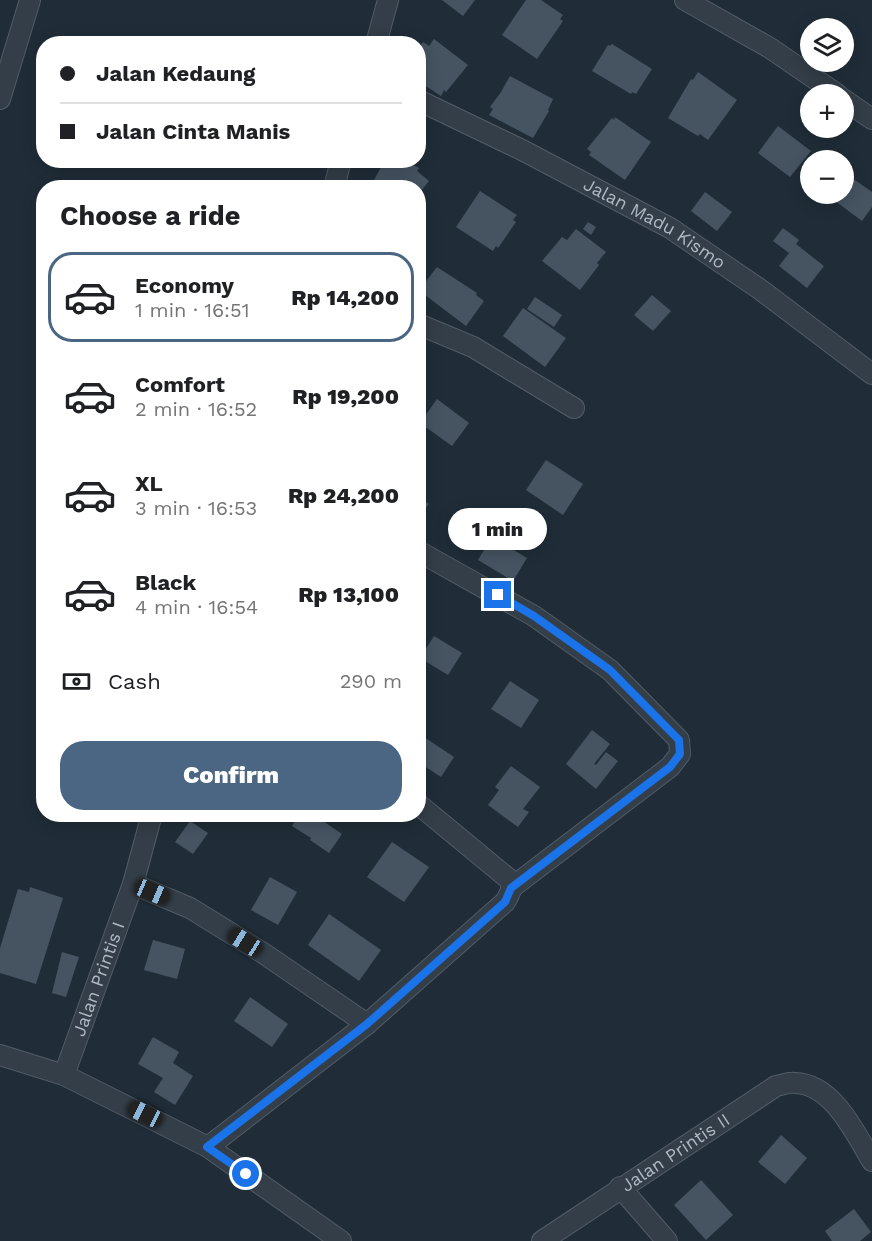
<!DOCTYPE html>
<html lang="en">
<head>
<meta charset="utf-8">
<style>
  body { margin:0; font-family:"Work Sans",sans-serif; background:#f6f6f6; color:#202124; height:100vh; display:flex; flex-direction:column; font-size:22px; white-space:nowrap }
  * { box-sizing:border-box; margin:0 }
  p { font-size:20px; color:#757577 }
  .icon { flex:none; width:33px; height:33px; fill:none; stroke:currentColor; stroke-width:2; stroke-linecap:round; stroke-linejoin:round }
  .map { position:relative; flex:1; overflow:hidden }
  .panel { position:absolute; left:36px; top:180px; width:390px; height:642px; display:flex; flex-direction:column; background:#fff; border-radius:24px; box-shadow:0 3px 15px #0003 }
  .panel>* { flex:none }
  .hud { position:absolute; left:36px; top:36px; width:390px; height:132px; border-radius:24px; box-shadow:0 3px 15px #0003; display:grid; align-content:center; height:132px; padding:0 24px; background:#fff }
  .controls { position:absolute; left:800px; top:18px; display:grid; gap:12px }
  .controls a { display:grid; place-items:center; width:54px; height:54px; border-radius:50%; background:#fff; box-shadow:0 3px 15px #0003; font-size:30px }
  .end { position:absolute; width:27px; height:27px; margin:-14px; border:8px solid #1a73e8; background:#fff; box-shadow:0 0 0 3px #fff }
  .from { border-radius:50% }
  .bubble { position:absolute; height:42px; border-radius:21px; background:#fff; box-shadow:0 3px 15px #0003; font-size:20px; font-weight:800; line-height:42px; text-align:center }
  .car { position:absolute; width:18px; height:36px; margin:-18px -9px; border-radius:8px; box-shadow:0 0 4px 2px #0007; background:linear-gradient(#222 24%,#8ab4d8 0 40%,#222 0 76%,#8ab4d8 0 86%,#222 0) }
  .hud b { display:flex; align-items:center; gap:21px; height:57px; font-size:22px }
  .hud b+b { border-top:2px solid #e0e0e0 }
  .hud i { width:15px; height:15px; background:#202124 }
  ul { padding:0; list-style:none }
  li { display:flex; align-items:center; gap:18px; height:90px; margin:0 12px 9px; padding:0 12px; border:3px solid transparent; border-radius:24px }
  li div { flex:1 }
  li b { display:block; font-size:22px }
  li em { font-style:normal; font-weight:800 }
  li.active { border-color:#4b6683 }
  li>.icon { width:54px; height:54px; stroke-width:1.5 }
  h2 { padding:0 24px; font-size:27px; line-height:72px }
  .pay { display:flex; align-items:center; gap:15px; height:66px; padding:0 24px; font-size:22px }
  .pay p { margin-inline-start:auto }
  .primary-button { display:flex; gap:12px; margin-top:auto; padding:12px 24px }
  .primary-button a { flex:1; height:69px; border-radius:24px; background:#4b6683; color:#fff; font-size:24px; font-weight:800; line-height:69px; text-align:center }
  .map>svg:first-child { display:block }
  .building { fill:#465462 }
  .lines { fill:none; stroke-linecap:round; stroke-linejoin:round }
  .street-casing { stroke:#515c66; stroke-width:22 }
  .street { stroke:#343e48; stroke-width:20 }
  .route { stroke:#1a73e8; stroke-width:8 }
  .labels { text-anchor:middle; stroke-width:6; stroke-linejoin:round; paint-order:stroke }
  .street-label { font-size:18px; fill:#aeb9c5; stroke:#19232d }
</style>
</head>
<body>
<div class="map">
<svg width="872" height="1241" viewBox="0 0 872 1241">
  <rect width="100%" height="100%" fill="#202d38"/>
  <g class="building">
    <path d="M442,0H475L463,16Z"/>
    <path d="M526,0H541L563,15L560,19L563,21L537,59L502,35Z"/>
    <path d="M434,39L468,65L446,92L444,90L441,96L418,81V49L423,42L429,46Z"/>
    <path d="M612,44L652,69L636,94L632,92L631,94L592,71L608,45L610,46Z"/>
    <path d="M698,72L737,100L708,140L700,134L698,136L668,118L691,79L693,80Z"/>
    <path d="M510,76L553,99L548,110L549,111L533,138L489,115L493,109L490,107L501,92Z"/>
    <path d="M615,117L651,142L625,180L589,155L591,152L587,149L612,118L614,120Z"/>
    <path d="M778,126L811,151L790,177L758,153Z"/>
    <path d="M385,160H405L419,168L417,171L429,181L418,195V188H382L373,182Z"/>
    <path d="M848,175L872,192V207L862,221L831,198L835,194H843V182Z"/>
    <path d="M480,191L517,215L513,220L516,222L498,248L496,246L493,251L456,227Z"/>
    <path d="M705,192L732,212L717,231L691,211Z"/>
    <path d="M588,222L596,227L591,235L583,229Z"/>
    <path d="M783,228L799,240L796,244L824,266L807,288L779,266L789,253L773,241Z"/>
    <path d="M576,229L606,252L597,263L599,265L580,290L542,261L562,237L567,240Z"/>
    <path d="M437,267L477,293L476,295L484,301L466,326L425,295V294L420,289Z"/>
    <path d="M652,295L671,311L653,331L634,315Z"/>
    <path d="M535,297L562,315L554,327L527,309Z"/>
    <path d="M523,308L566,338L545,367L503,336Z"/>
    <path d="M437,399L469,423L452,446L420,423Z"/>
    <path d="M546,460L583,484L563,515L526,490Z"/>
    <path d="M418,496L429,504L418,517Z"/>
    <path d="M487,522L499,531L493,538L527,558L513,581L478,560L487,545L476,536Z"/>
    <path d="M434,636L462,653L448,675L420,658Z"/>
    <path d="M510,681L539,700L521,728L491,709Z"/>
    <path d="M592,730L610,744L594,764L596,765L606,752L618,761L596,789L566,764Z"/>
    <path d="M424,737L454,757L441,777L418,762V745Z"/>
    <path d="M511,766L540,787L523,809L529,812L518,827L488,805L499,790L495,787Z"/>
    <path d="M299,814H326L323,821L342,834L329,853L310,840L311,838L292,826Z"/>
    <path d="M190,821L208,833L193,854L175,842Z"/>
    <path d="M392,842L429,867L404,902L367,877Z"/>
    <path d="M270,877L297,892L278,925L251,910Z"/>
    <path d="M30,887L63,898L36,984L0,973V948L18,889L29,892Z"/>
    <path d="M329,914L381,950L359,981L308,945Z"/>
    <path d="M153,940L185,949L177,979L144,970Z"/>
    <path d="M62,952L79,957L66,997L52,993Z"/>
    <path d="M250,997L288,1024L272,1047L234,1021Z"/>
    <path d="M153,1037L179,1052L173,1063L193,1076L175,1105L154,1092L163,1078L138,1064Z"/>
    <path d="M781,1135L807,1158L785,1184L758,1162Z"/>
    <path d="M701,1180L733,1215L706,1240L674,1205Z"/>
    <path d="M854,1209L871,1232L860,1241H832L825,1231Z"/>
  </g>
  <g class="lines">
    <defs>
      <g id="street">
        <path d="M685,0L770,48L837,94"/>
        <path d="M376,44L388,0"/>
        <path d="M0,99L30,0"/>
        <path d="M843,99L872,119"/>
        <path id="s1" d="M418,100L524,151L670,228L761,290L872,374"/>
        <path d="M334,188L341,160"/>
        <path d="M418,324L473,347L574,408"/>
        <path d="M418,551L534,616L610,670L679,740L680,754L670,767L511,888"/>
        <path d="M133,884L190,908L263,953L367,1024"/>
        <path d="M0,1055L64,1075L208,1147L341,1241"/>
        <path id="s2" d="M64,1075L133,884L152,814"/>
        <path d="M208,1147L367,1024L505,902C509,896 514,887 510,880L418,804"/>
        <path d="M620,1187L667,1241"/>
        <path id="s3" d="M542,1241L776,1086C782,1085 789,1082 795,1083C833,1084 855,1133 872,1161"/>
      </g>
    </defs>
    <use href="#street" class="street-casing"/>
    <use href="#street" class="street"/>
  </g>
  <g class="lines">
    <path class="route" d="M246,1174L207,1147L367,1024L505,902L511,888L670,767L680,754L679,740L610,670L534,616L498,595"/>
  </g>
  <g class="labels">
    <g class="street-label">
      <text dy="6" stroke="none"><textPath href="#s1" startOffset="267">Jalan Madu Kismo</textPath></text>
      <text dy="6" stroke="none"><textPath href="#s2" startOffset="102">Jalan Printis I</textPath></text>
      <text dy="6" stroke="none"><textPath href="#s3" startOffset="160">Jalan Printis II</textPath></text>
    </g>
  </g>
</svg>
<div class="controls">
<a><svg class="icon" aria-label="layers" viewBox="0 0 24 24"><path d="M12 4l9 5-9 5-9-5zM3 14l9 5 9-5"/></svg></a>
<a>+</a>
<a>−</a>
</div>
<i class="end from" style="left:246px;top:1174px"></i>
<i class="end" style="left:498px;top:595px"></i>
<div class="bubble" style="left:448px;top:508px;width:99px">1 min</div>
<i class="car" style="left:152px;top:892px;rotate:113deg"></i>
<i class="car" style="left:245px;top:942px;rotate:302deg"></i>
<i class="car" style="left:145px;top:1114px;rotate:296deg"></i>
<div class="hud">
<b><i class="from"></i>Jalan Kedaung</b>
<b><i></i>Jalan Cinta Manis</b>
</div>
<section class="panel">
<h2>Choose a ride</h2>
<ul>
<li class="active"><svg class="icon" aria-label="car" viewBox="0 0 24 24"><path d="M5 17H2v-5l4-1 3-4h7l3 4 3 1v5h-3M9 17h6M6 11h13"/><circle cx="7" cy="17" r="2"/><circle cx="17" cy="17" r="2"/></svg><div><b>Economy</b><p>1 min · 16:51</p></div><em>Rp 14,200</em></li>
<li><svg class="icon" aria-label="car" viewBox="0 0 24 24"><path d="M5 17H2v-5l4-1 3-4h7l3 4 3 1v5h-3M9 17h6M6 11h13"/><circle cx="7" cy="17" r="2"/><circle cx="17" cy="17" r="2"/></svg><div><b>Comfort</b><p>2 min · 16:52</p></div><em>Rp 19,200</em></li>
<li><svg class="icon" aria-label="car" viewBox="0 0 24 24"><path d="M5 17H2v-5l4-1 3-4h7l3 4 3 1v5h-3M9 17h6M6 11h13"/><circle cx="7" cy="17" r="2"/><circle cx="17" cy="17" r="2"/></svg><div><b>XL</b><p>3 min · 16:53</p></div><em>Rp 24,200</em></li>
<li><svg class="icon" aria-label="car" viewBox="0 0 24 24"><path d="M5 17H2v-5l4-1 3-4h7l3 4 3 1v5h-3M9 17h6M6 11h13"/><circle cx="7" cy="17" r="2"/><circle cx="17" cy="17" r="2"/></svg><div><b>Black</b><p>4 min · 16:54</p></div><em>Rp 13,100</em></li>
</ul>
<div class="pay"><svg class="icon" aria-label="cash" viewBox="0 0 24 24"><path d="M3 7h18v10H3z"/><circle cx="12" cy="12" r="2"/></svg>Cash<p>290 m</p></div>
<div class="primary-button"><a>Confirm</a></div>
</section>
</div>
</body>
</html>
